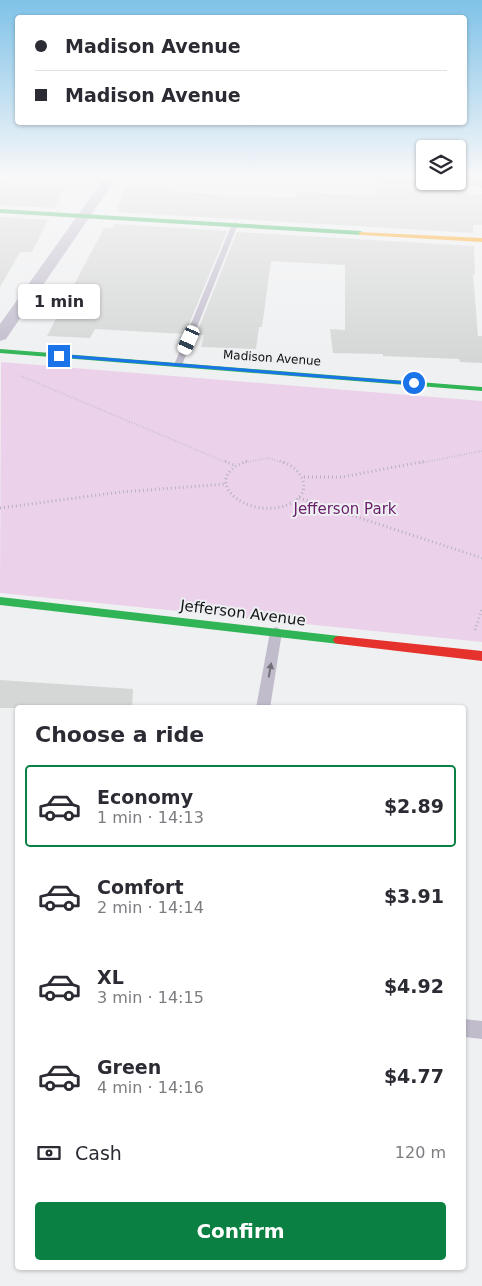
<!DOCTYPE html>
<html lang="en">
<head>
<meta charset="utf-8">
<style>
  body { margin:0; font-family:"DejaVu Sans",sans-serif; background:#f7f7f7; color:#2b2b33; height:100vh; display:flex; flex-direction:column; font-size:19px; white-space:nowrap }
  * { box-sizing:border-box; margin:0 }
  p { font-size:16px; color:#7c7c81 }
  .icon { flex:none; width:28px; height:28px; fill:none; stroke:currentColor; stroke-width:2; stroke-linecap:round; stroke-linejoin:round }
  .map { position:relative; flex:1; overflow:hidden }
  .side { position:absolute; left:15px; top:705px; width:451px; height:565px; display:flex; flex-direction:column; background:#fff; border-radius:5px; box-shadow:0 1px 4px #0004 }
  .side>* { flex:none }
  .banner { position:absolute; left:15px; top:15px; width:452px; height:110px; border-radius:5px; box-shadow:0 1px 4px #0004; display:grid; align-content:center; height:110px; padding:0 20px; background:#fff }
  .tools { position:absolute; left:416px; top:140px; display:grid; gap:10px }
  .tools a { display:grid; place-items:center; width:50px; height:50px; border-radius:5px; background:#fff; box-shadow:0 1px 4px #0004; font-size:25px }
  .end { position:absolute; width:22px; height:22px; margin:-11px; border:6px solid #1a73e8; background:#fff; box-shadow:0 0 0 2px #fff }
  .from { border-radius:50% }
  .bubble { position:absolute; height:35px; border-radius:5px; background:#fff; box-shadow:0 1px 4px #0004; font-size:16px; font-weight:700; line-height:35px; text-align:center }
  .car { position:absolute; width:15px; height:30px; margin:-15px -8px; border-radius:6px; box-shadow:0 0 4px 1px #0007; background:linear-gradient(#fff 24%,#345 0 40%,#fff 0 76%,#345 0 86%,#fff 0) }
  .banner b { display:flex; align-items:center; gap:18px; height:48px; font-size:19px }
  .banner b+b { border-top:1px solid #e1e1e2 }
  .banner i { width:12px; height:12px; background:#2b2b33 }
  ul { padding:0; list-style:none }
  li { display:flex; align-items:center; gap:15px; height:82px; margin:0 10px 8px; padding:0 10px; border:2px solid transparent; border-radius:5px }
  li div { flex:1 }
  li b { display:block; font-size:19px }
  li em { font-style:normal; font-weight:700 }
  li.selected { border-color:#0b8043 }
  li>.icon { width:45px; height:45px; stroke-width:1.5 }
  h2 { padding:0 20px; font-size:22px; line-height:60px }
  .pay { display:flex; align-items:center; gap:12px; height:55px; padding:0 20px; font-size:19px }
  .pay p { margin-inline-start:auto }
  .cta { display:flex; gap:10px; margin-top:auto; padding:10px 20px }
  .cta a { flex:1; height:58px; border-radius:5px; background:#0b8043; color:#fff; font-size:20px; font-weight:700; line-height:58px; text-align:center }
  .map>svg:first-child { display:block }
  .green { fill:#ebd2ea }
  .building { fill:#d5d6d6 }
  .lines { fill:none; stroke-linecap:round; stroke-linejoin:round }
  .path-far1 { stroke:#b5b2bc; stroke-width:2; stroke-dasharray:0.5 2; stroke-linecap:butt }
  .path { stroke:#b5b2bc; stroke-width:3; stroke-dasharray:1 3; stroke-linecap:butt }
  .lane { fill:#c1bccc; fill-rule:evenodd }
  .street { fill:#c1bccc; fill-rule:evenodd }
  .fast { fill:#30b455; fill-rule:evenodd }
  .slow { fill:#ff9f0a; fill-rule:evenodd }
  .jam { fill:#e5322d; fill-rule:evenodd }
  .oneway { fill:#727079 }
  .route { fill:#1a73e8 }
  .labels { text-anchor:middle; stroke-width:4; stroke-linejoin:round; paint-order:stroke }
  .far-street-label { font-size:12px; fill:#121314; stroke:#eeeff2 }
  .park-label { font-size:15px; fill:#6b206b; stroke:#eeeff2 }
  .street-label { font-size:15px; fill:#121314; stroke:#eeeff2 }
</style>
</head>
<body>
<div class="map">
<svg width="482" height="1286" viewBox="0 0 482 1286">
  <rect width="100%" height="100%" fill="#eff0f1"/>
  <path class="green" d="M1,362L482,401V642L0,593Z"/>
  <g class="building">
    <path d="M379,177H425V181L451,184L453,193L482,194V225H473V233L117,212L124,188H176L173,192L219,194V196L296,197L297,192L376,196Z"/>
    <path d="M0,182L66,186L54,208L0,205Z"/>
    <path d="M0,217L48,220L32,252H20L0,287Z"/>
    <path d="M114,224L227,231L185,334L95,329L90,338L47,336L104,228H113Z"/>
    <path d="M237,232L474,246L475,274H473L478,336H482V363L460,362L459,359L383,356V354L333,353L330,329L345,330V265L271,261L262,327H259L256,349L201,347L204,335H196Z"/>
    <path d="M0,680L133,689L132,708H0Z"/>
  </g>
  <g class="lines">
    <g class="path-far1">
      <path d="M21,376L228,463"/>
      <path d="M243,463L268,458L285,463"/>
      <path d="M420,463L482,451"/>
    </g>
    <g class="path">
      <path d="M225,461L236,466"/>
      <path d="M247,461C195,480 250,522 289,504C316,492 302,467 280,461"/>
      <path d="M304,477H342L426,461"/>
      <path d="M299,498L482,558"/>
      <path d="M0,508L121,492L226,484"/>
      <path d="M475,630L482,609"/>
    </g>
    <g class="lane">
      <path d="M235,222L238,224L182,365L175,367L174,365L232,224Z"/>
      <path d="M30,287L55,289L59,291L51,303H48L44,301L50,293L30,291Z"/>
      <path d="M276,627L280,629L282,632L270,708H256L270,632L272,629Z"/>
      <path d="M464,1019L482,1021V1039L464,1037Z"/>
    </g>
    <g class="street">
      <path d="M105,177H117L6,339L0,341V324Z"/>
      <path d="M458,177H474L482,180V188L458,180Z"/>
    </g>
    <g class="fast">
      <path d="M0,209L361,231L364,233L361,235L0,213Z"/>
      <path d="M0,349L482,387V391L0,353Z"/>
      <path d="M0,597L339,636L343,637L345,640L343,643L339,644L0,605Z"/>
    </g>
    <path class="slow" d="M359,232L482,238V242L361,235L359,234Z"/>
    <path class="jam" d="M339,636L482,651V661L339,644L335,643L333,640L335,637Z"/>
  </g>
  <defs><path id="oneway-solid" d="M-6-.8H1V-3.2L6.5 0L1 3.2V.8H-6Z" transform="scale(1.25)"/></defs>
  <use class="oneway" href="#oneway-solid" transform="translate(270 670) rotate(-80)"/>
  <linearGradient id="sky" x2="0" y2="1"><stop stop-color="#7fc2e8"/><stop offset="0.49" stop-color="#f8f8f9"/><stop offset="1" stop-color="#f8f8f9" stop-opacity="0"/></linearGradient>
  <rect width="482" height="358" fill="url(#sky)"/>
  <path class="route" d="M59,354L414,382L416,383L414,385L57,357Z"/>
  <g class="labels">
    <g class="far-street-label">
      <text transform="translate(272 358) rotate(4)" y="4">Madison Avenue</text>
    </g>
    <g class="park-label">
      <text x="345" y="514">Jefferson Park</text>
    </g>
    <g class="street-label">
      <text transform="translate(243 613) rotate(7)" y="5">Jefferson Avenue</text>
    </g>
  </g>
</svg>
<div class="tools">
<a><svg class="icon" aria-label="layers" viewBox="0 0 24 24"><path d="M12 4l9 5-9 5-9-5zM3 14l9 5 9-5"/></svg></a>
</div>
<i class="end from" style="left:414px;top:383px"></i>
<i class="end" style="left:59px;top:356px"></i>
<div class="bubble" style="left:18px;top:284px;width:82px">1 min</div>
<i class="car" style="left:189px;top:340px;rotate:204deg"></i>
<div class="banner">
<b><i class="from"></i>Madison Avenue</b>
<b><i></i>Madison Avenue</b>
</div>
<section class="side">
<h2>Choose a ride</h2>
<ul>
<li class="selected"><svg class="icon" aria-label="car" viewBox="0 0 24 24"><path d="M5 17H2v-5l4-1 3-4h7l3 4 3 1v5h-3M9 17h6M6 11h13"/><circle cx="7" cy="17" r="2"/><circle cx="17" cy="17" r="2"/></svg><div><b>Economy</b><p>1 min · 14:13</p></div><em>$2.89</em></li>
<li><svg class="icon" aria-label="car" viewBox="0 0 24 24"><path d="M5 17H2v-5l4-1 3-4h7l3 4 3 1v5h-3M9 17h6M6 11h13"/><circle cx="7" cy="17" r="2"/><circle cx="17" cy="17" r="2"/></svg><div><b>Comfort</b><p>2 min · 14:14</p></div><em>$3.91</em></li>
<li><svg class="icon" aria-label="car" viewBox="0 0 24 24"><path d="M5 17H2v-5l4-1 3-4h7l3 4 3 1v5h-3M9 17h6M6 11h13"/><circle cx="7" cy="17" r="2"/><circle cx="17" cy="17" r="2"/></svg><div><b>XL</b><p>3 min · 14:15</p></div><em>$4.92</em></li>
<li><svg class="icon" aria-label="car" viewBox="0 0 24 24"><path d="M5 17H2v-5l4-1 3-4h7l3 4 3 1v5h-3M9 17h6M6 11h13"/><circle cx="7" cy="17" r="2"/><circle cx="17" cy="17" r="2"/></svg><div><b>Green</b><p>4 min · 14:16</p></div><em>$4.77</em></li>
</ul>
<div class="pay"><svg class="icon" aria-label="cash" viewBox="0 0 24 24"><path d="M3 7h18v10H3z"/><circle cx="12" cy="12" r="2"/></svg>Cash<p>120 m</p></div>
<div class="cta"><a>Confirm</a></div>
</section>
</div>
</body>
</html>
